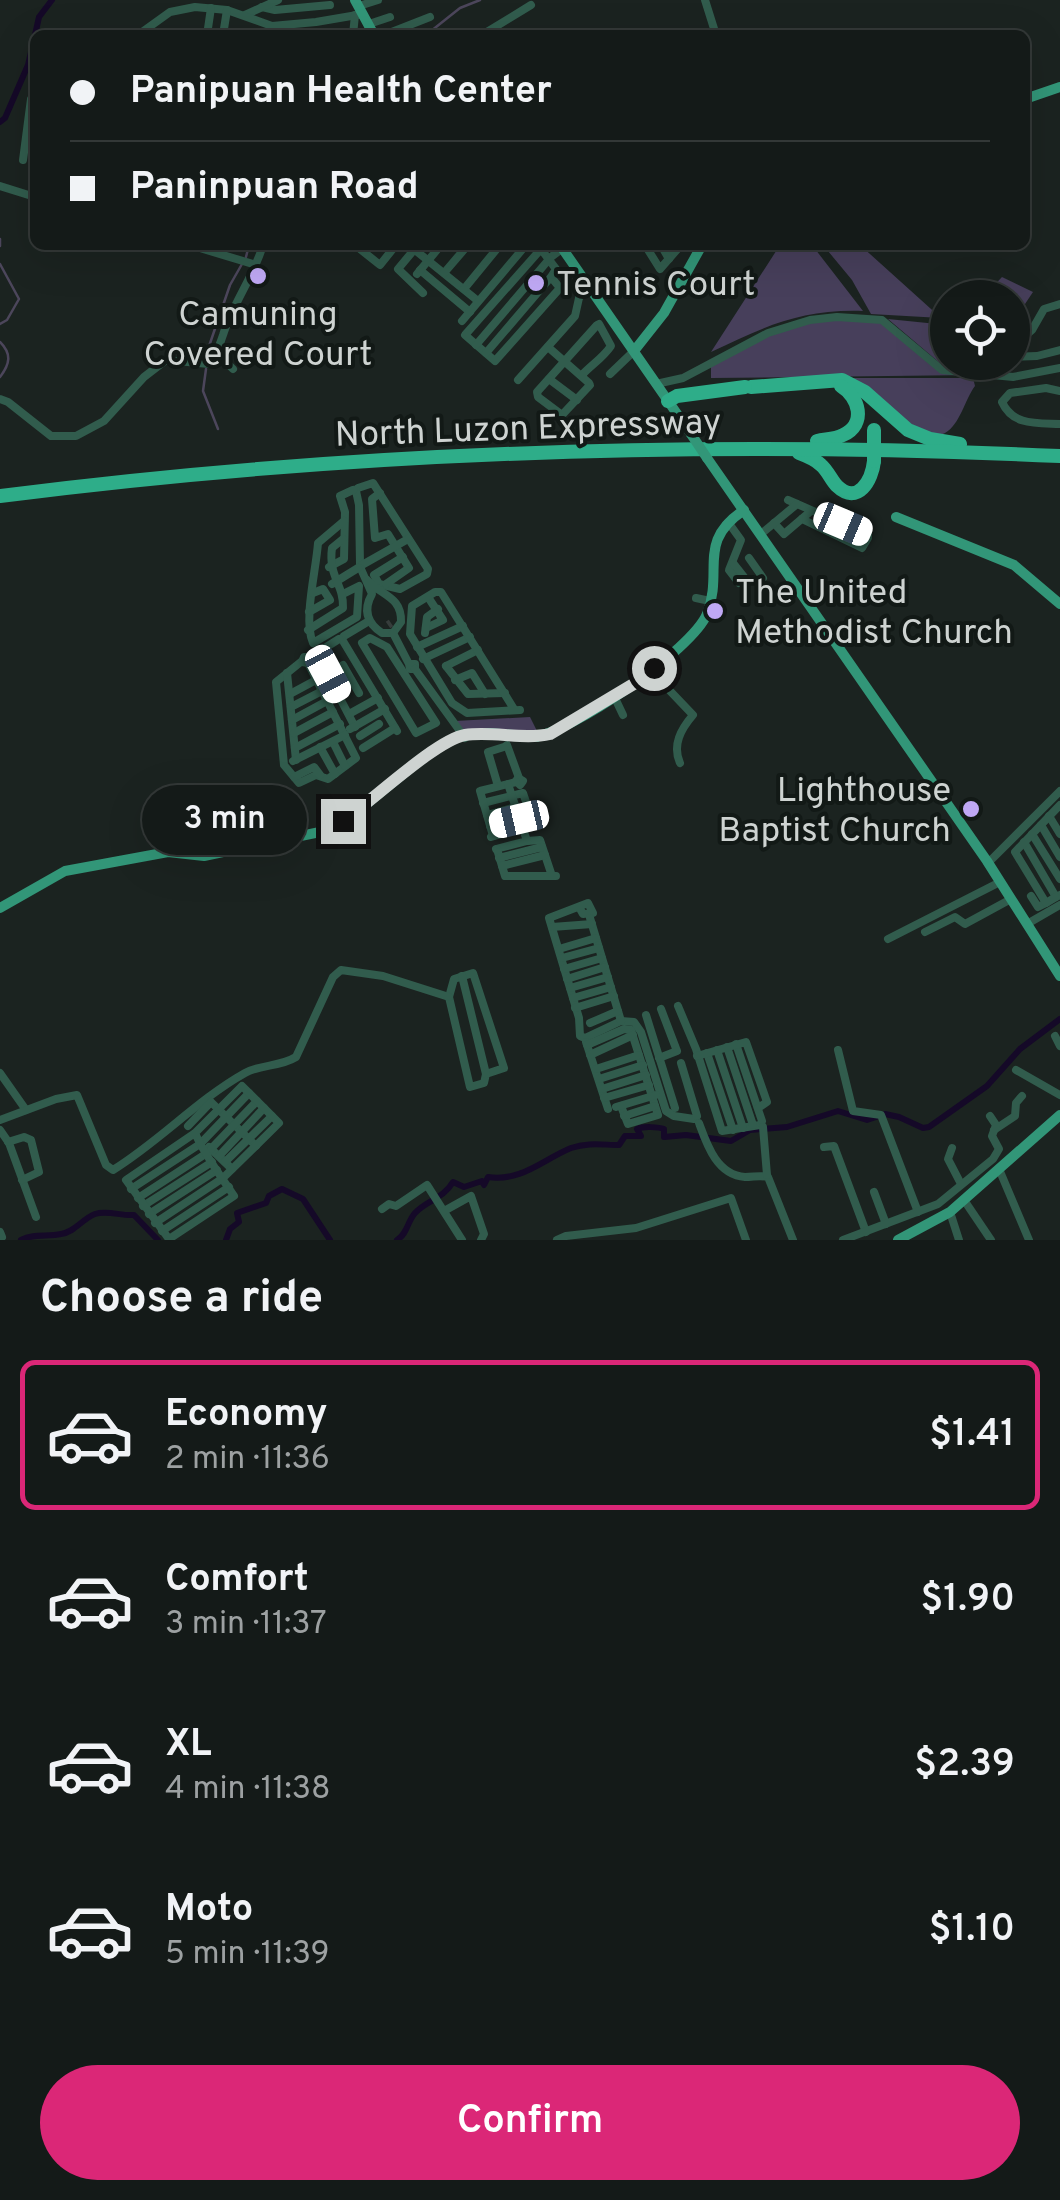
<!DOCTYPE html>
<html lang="en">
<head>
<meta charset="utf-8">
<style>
  body { margin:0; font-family:Overpass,sans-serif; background:#1d2321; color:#f1f3f6; height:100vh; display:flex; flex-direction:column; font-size:38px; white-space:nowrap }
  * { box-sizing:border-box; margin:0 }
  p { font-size:32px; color:#9da1a2 }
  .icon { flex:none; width:55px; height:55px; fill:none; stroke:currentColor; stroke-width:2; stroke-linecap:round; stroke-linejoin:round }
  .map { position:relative; height:1240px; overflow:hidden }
  .sheet { display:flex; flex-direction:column; background:#141a18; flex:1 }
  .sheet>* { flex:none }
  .top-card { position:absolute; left:30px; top:30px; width:1000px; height:220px; border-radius:15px; box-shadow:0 10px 40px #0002,0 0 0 2px #333837; display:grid; align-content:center; height:220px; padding:0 40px; background:#141a18 }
  .fabs { position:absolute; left:930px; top:280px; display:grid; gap:20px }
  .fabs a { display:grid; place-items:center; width:100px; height:100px; border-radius:50%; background:#141a18; box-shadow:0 10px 40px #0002,0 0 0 2px #333837; font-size:50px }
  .end { position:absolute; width:45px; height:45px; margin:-22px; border:12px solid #ced3d1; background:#111; box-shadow:0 0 0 5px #111 }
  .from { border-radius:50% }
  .bubble { position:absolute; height:70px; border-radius:35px; background:#141a18; box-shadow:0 10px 40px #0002,0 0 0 2px #333837; font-size:32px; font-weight:600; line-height:70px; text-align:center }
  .car { position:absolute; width:30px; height:60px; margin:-30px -15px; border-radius:12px; box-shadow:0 0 8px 2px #0007; background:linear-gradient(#fff 24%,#345 0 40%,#fff 0 76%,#345 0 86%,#fff 0) }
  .top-card b { display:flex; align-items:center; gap:35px; height:95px; font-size:38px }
  .top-card b+b { border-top:2px solid #333837 }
  .top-card i { width:25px; height:25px; background:#f1f3f6 }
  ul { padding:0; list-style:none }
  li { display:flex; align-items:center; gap:30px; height:150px; margin:0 20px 15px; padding:0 20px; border:5px solid transparent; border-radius:15px }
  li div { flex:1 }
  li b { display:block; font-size:38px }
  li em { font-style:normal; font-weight:600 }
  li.selected { border-color:#db2777 }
  li>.icon { width:90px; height:90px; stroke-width:1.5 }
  h2 { padding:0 40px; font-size:45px; line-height:120px }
  .button { display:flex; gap:20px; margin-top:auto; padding:20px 40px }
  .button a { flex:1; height:115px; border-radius:60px; background:#db2777; color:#fff; font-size:40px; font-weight:600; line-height:115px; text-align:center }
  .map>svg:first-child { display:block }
  .green { fill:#473f5b }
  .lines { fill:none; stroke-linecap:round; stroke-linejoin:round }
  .stream { stroke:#4c465b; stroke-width:2.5 }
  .river { stroke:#150928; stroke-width:6 }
  .minor-tunnel { stroke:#363d3b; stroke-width:8; stroke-dasharray:8 4; stroke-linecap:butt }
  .minor { stroke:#315c4d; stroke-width:8 }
  .major { stroke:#329678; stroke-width:10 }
  .highway { stroke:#2ead89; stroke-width:14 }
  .major-bridge { stroke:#329678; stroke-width:10 }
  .highway-bridge { stroke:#2ead89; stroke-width:14 }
  .route { stroke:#ced3d1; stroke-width:12 }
  .poi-dot { fill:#bfa8f4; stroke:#121916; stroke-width:4 }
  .labels { text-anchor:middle; stroke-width:8; stroke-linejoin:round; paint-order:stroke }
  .poi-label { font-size:35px; fill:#ced3d1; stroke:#121916; text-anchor:start }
  .street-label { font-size:35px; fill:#ced3d1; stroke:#121916 }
</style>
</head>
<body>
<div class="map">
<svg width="1060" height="1240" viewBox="0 0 1060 1240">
  <rect width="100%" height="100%" fill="#1b2320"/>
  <g class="green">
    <path d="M780,245H812L863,311C802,309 765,326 711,352Z"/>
    <path d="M823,245H860L941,318L871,314L852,280Z"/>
    <path d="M1002,277L1033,292L1013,322L1012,298L983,297Z"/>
    <path d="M841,318L883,323L931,365L973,375L711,378V364C753,340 792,323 841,318Z"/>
    <path d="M888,319L947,325L948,362L976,363L941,364Z"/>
    <path d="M851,378H973L975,386C965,399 960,425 945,433C925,444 868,391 851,378Z"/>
    <path d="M530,717L537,731H462L455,721Z"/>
  </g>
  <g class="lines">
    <g class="stream">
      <path d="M426,35L460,8L480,0"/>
      <path d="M0,239V246"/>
      <path d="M246,257L249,245"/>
      <path d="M0,264L19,299L7,320L0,324"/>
      <path d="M0,342C12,354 10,364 0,377"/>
      <path d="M206,355L230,285L242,264"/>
      <path d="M206,369L203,391L218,429"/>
    </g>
    <g class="river">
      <path d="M35,35L39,17L52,0"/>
      <path d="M0,122L5,118L28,65L35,35"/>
      <path d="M21,1240C34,1233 47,1237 61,1234C75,1232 82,1219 95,1214C107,1210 121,1216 134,1215L158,1240"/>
      <path d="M226,1240L230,1229L239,1222L237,1213L266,1203L269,1196L282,1189L303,1199L330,1240"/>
      <path d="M397,1240C408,1233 407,1222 415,1213C427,1200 443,1199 453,1182L464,1187L482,1181L484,1185L488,1177C521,1182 542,1160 571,1148C588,1142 603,1145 619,1145L625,1136H641L637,1129C643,1126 659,1127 664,1129V1137L686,1135L731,1141L750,1130L787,1127L838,1111L867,1120L885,1114L899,1117L923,1128L929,1127L987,1086L1020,1049L1060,1019"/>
    </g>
    <path class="minor-tunnel" d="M388,625L391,623"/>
    <g class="minor">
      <path d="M705,0L716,35"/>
      <path d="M359,6L378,0"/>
      <path d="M262,7L275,10L330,5"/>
      <path d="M245,15L278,0"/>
      <path d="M369,24L390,17"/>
      <path d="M138,35L170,12L195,7L227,10L272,26L316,22L363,14"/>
      <path d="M207,35L211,8"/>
      <path d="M223,35L227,10"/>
      <path d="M353,35L355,15"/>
      <path d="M384,35L430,17"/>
      <path d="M482,35L531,5"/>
      <path d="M23,160L31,99L35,93"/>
      <path d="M0,186L35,197"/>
      <path d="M190,245L256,265"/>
      <path d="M355,245L380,265L396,245"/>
      <path d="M418,245L398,269L423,293"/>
      <path d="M645,245L660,269L681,245"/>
      <path d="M661,245L669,259"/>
      <path d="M541,249L556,269L551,277L560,288L495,361L465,335Z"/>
      <path d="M415,250L478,301"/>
      <path d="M420,270L470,312"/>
      <path d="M444,273L468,245"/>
      <path d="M417,274L441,245"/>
      <path d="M464,289L500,245"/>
      <path d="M462,321L526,245"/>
      <path d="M476,345L551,257L563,248"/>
      <path d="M548,347L589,383L590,385L562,415L538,397L537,392L597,325L599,324L611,346C602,359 592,364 581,376"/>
      <path d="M1012,347L1032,330L1044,309L1060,304"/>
      <path d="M217,353L233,369"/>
      <path d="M486,353L551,277"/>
      <path d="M1012,357L1037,356L1060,350"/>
      <path d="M610,374L634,351"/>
      <path d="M549,379L577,400"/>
      <path d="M518,380L575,316L579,298L589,286"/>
      <path d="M656,384L683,378L768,333L810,320L837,317L882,320L942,370L1013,377L1060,368"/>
      <path d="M1060,391L1046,388L1010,393L1002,402C1013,426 1037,423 1060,424"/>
      <path d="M0,399L8,402L51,436H76L104,421L144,377L166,360L209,364C217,355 219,346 223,335C233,303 254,276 263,245"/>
      <path d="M358,488L373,483L428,569L427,574L400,589L379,584L374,575L403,557"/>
      <path d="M356,491L359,505L360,564"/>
      <path d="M380,493L372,499L375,538L388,534L409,568L386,584"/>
      <path d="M788,500L868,535V538L862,548L802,519"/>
      <path d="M728,522L741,540L729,570L739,583"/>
      <path d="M774,523L784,534L811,511"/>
      <path d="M761,534L797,504"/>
      <path d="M749,558L763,578"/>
      <path d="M733,563L744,577"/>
      <path d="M362,565L408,539"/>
      <path d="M329,567L344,559L345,512L340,496L353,490"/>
      <path d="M361,569L372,594C363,610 367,623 382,633H393L401,622C402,596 381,596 366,579"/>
      <path d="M332,584L358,568"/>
      <path d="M343,594L359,586L357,617L313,643C303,620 316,571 318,543L344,521"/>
      <path d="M696,598L710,601"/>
      <path d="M309,612L330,600L323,589L313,593"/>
      <path d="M426,628L443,620L428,597"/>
      <path d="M308,630L343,608C344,584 328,577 332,548L343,539"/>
      <path d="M393,633L409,664H415V669H410L409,664"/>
      <path d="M425,633L427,617L438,609"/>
      <path d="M344,636L369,621"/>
      <path d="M370,638L387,647L436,723L416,733L362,643Z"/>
      <path d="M343,641L397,731"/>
      <path d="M417,647L463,626"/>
      <path d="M309,658L304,657L302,662L308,663L309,658L339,639"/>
      <path d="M319,658L355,727"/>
      <path d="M423,659L470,637"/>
      <path d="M302,661L276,682L284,765L299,783L316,775L328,779L356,758L308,663"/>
      <path d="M343,665L359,693"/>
      <path d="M446,666L468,694L505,693"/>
      <path d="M446,666L478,650"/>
      <path d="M415,669L465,738"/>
      <path d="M651,671L693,715C681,729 672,745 680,763"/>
      <path d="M287,673L296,760"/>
      <path d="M455,680L472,673L485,694"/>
      <path d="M290,694L316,680"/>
      <path d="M614,696L623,715"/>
      <path d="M291,707L322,691"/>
      <path d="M514,709L441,592H435L412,606L410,634L452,703L467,713L520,710"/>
      <path d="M349,714L378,698"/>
      <path d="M292,720L327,701"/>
      <path d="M350,729L385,709"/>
      <path d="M294,733L333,712"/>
      <path d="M360,736L379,724"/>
      <path d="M333,742L345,766"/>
      <path d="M507,745L519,778"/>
      <path d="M320,747L335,774"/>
      <path d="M295,748L340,724"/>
      <path d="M363,748L395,728"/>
      <path d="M293,761L345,735"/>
      <path d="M294,777L314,767L320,775"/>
      <path d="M518,778L523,781L520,785L516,781Z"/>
      <path d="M498,786L488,752L507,746"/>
      <path d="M483,803L523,793L534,825L491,837"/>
      <path d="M487,815L516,807"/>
      <path d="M1049,816L1060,834"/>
      <path d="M1041,825L1060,857"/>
      <path d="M490,826L519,819"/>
      <path d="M1032,834L1060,879"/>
      <path d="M493,836L480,791L516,782"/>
      <path d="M527,841L540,840L552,876"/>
      <path d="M1024,842L1056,897L1060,895"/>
      <path d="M496,849L527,841L508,784"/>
      <path d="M497,849L505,876H556"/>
      <path d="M499,858L542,847"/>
      <path d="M988,863L1060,791"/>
      <path d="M502,866L545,855"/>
      <path d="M1031,896L1038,907L1046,903"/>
      <path d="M1056,897L1046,903L1015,852L1060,805"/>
      <path d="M579,907L583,914L593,913L588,903L549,918L579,1018L580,1036L585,1038L621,1021L634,1022L641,1032L666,1111L674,1116L694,1119"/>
      <path d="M590,918L621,1021"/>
      <path d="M1027,924L1060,905"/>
      <path d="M552,927L592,924"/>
      <path d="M925,932L955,917L965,924L1011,899"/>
      <path d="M888,939L1000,882"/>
      <path d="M559,949L596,938"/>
      <path d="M562,958L599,948"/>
      <path d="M564,969L602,958"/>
      <path d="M473,973L504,1068L486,1074L484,1083L470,1087L449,997L454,979Z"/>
      <path d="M462,976L486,1074"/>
      <path d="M567,979L605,967"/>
      <path d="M570,988L608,977"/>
      <path d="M573,998L611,987"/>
      <path d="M678,1006L696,1049L722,1131L760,1125"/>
      <path d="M575,1008L614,996"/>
      <path d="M646,1015L675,1108"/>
      <path d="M590,1023L618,1011"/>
      <path d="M1055,1036L1060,1046"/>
      <path d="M586,1042L608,1109"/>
      <path d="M736,1044L762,1121"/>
      <path d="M587,1045L624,1029L631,1030L658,1115L628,1124L621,1106"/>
      <path d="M727,1047L753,1125"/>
      <path d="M717,1050L743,1128"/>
      <path d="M838,1050L853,1111L881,1115L918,1212"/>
      <path d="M707,1053L733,1130"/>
      <path d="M590,1055L633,1035"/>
      <path d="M697,1056L746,1042L767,1102L758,1108"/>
      <path d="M659,1058L677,1051L661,1009"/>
      <path d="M681,1063L697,1116"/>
      <path d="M596,1069L639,1055"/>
      <path d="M1016,1070L1060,1095"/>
      <path d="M0,1073L26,1110"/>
      <path d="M599,1079L643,1065"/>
      <path d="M602,1089L646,1075"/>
      <path d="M604,1098L649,1085"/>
      <path d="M616,1107L656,1095"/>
      <path d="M624,1116L655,1106"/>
      <path d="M0,1120L56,1099L77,1095L106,1165L113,1170C160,1141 197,1100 245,1073C261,1064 280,1067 296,1057L333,977L341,970L383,976L449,997"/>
      <path d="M699,1123C707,1145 717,1175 745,1177C754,1177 760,1175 768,1177L793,1240"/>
      <path d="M188,1126L211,1102L256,1146"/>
      <path d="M763,1127L767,1175"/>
      <path d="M0,1130L9,1143L36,1217"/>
      <path d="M994,1130L1015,1116L1016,1103L1022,1096"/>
      <path d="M203,1141L249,1093"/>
      <path d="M8,1142L24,1137L31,1140L39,1172L22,1180"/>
      <path d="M209,1147L232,1169"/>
      <path d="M824,1147L834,1146L866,1232"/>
      <path d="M952,1148L948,1159L961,1184"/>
      <path d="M219,1156L264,1108"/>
      <path d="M225,1162L272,1116"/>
      <path d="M999,1169L1029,1240"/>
      <path d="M131,1189L200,1144"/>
      <path d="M874,1192L886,1224"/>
      <path d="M138,1198L207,1153L257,1101"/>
      <path d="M964,1200L991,1240"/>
      <path d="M143,1206L212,1162"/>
      <path d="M382,1209L389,1204L396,1206L427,1185L462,1240"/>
      <path d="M444,1211L471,1196L484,1234L481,1240"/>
      <path d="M950,1212L959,1240"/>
      <path d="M149,1214L217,1170"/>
      <path d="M155,1223L223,1178L279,1123L242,1086L195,1133L126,1180L169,1239L234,1196C221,1176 205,1156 195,1133"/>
      <path d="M162,1231L229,1187"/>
      <path d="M0,1232L2,1237"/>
      <path d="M557,1240L566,1236L636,1228L731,1198L746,1240"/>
      <path d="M843,1240L938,1204L993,1159L999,1149L992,1136L996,1125L990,1116"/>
    </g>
    <g class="major">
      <path d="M355,0L374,35"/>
      <path d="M1025,99L1060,87"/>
      <path d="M560,245L691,434"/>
      <path d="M634,351L664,313L702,245"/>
      <path d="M707,458L987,861L1060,976"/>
      <path d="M896,517L1014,565L1060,604"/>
      <path d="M532,737C570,734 692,650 707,614C724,570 696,542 744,510"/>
      <path d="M0,908L65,871L168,852L204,856L320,832L355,813L429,753L459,736L489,733L537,737"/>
      <path d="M898,1240L950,1212L1060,1115"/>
    </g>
    <g class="highway">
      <path d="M751,387L842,380L865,392L908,430L930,439L960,444"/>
      <path d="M668,401L677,396L745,387"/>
      <path d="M817,441C826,439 836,439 843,435C867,424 859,397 841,386"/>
      <path d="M799,453C807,456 815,459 821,465C828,471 831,480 837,486C858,506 872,480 874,461"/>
      <path d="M0,496C351,451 707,440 1060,456"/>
    </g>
    <path class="major-bridge" d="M691,434L707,458"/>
    <path class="highway-bridge" d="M874,461V430"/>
  </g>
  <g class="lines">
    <path class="route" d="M343,821C371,802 436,740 465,735C493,731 524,740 550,734L637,682L654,668"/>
  </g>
  <g class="poi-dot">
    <circle cx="258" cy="276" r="10"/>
    <circle cx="536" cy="283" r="10"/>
    <circle cx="715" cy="611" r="10"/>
    <circle cx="971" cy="809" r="10"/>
  </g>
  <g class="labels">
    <g class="poi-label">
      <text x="556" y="295">Tennis Court</text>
      <text x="258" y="325" text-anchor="middle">Camuning<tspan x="258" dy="40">Covered Court</tspan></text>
      <text x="735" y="603">The United<tspan x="735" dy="40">Methodist Church</tspan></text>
      <text x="951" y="801" text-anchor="end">Lighthouse<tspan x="951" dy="40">Baptist Church</tspan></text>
    </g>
    <g class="street-label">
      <text transform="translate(528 427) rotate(-2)" y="12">North Luzon Expressway</text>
    </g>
  </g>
</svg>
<div class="fabs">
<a><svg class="icon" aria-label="locate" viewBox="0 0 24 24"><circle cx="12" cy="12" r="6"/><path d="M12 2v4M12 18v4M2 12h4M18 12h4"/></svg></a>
</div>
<i class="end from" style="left:654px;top:668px"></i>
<i class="end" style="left:343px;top:821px"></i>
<div class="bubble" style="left:142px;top:785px;width:165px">3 min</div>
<i class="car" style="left:843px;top:524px;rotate:113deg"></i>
<i class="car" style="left:328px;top:674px;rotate:152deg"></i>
<i class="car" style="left:519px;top:819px;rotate:257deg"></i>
<div class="top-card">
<b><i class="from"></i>Panipuan Health Center</b>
<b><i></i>Paninpuan Road</b>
</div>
</div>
<section class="sheet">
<h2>Choose a ride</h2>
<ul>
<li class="selected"><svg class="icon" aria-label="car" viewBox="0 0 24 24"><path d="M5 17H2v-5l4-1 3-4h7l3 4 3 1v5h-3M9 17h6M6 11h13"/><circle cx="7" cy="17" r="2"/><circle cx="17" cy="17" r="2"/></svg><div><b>Economy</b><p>2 min · 11:36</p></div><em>$1.41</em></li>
<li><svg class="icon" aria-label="car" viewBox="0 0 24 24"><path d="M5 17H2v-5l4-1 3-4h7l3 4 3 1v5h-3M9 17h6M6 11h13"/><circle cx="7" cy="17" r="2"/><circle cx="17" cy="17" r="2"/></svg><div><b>Comfort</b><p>3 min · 11:37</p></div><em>$1.90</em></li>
<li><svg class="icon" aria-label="car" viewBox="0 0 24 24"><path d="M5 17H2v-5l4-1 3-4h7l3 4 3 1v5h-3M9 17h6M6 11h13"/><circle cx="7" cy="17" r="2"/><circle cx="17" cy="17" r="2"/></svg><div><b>XL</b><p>4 min · 11:38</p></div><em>$2.39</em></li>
<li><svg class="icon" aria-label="car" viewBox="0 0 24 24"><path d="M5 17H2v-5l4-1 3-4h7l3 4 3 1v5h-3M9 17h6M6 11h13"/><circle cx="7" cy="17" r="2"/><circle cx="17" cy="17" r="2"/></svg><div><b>Moto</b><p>5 min · 11:39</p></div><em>$1.10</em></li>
</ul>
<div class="button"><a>Confirm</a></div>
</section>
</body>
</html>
